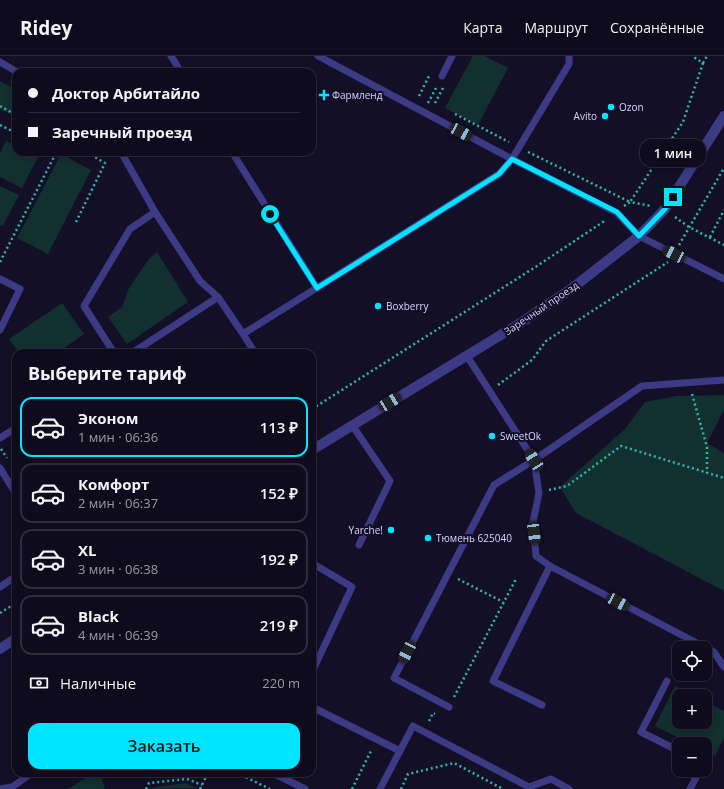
<!DOCTYPE html>
<html lang="ru">
<head>
<meta charset="utf-8">
<style>
  body { margin:0; font-family:"Open Sans",sans-serif; background:#1c1929; color:#f1f3f6; height:100vh; display:flex; flex-direction:column; font-size:15px; white-space:nowrap }
  * { box-sizing:border-box; margin:0 }
  p { font-size:13px; color:#9b9ba3 }
  .icon { flex:none; width:22px; height:22px; fill:none; stroke:currentColor; stroke-width:2; stroke-linecap:round; stroke-linejoin:round }
  .map { position:relative; flex:1; overflow:hidden }
  .panel { position:absolute; left:12px; top:293px; width:304px; height:428px; display:flex; flex-direction:column; background:#0e0b1c; border-radius:12px; box-shadow:0 2px 10px #0003,0 0 0 1px #2e2b3b }
  .panel>* { flex:none }
  .guide { position:absolute; left:12px; top:12px; width:304px; height:88px; border-radius:12px; box-shadow:0 2px 10px #0003,0 0 0 1px #2e2b3b; display:grid; align-content:center; height:88px; padding:0 16px; background:#0e0b1c }
  .controls { position:absolute; left:672px; top:585px; display:grid; gap:8px }
  .controls a { display:grid; place-items:center; width:40px; height:40px; border-radius:8px; background:#0e0b1c; box-shadow:0 2px 10px #0003,0 0 0 1px #2e2b3b; font-size:20px }
  .end { position:absolute; width:18px; height:18px; margin:-9px; border:5px solid #00e5ff; background:#111; box-shadow:0 0 0 2px #111 }
  .from { border-radius:50% }
  .bubble { position:absolute; height:28px; border-radius:12px; background:#0e0b1c; box-shadow:0 2px 10px #0003,0 0 0 1px #2e2b3b; font-size:13px; font-weight:600; line-height:28px; text-align:center }
  .car { position:absolute; width:12px; height:24px; margin:-12px -6px; border-radius:5px; box-shadow:0 0 3px 1px #0007; background:linear-gradient(#222 24%,#8ab4d8 0 40%,#222 0 76%,#8ab4d8 0 86%,#222 0) }
  .guide b { display:flex; align-items:center; gap:14px; height:38px; font-size:15px }
  .guide b+b { border-top:1px solid #2e2b3b }
  .guide i { width:10px; height:10px; background:#f1f3f6 }
  ul { padding:0; list-style:none }
  li { display:flex; align-items:center; gap:12px; height:60px; margin:0 8px 6px; padding:0 8px; border:2px solid #2e2b3b; border-radius:12px }
  li div { flex:1 }
  li b { display:block; font-size:15px }
  li em { font-style:normal; font-weight:600 }
  li.active { border-color:#00e5ff }
  li>.icon { width:36px; height:36px; stroke-width:1.5 }
  h2 { padding:0 16px; font-size:18px; line-height:48px }
  .pay { display:flex; align-items:center; gap:10px; height:44px; padding:0 16px; font-size:15px }
  .pay p { margin-inline-start:auto }
  .action { display:flex; gap:8px; margin-top:auto; padding:8px 16px }
  .action a { flex:1; height:46px; border-radius:12px; background:#00e5ff; color:#111; font-size:16px; font-weight:600; line-height:46px; text-align:center }
  header { display:flex; align-items:center; gap:24px; box-sizing:border-box; height:56px; padding:0 20px; background:#0e0b1c; border-bottom:1px solid #2e2b3b }
  header strong { font-size:19px }
  nav { display:flex; gap:22px; margin-inline-start:auto; font-size:14px }
  .map>svg:first-child { display:block }
  .green { fill:#12302f }
  .lines { fill:none; stroke-linecap:round; stroke-linejoin:round }
  .path { stroke:#2fb8b0; stroke-width:2.5; stroke-dasharray:2 3; stroke-linecap:butt }
  .service { stroke:#3d3a85; stroke-width:7 }
  .tertiary { stroke:#3d3a85; stroke-width:10 }
  .route { stroke:#00e5ff; stroke-width:5 }
  .poi-dot { fill:#00e5ff; stroke:#130f26; stroke-width:1.5 }
  .labels { text-anchor:middle; stroke-width:4; stroke-linejoin:round; paint-order:stroke }
  .poi-label { font-size:10px; fill:#d9d4ff; stroke:#130f26; text-anchor:start }
  .street-label { font-size:10px; fill:#d9d4ff; stroke:#130f26 }
</style>
</head>
<body>
<header>
<strong>Ridey</strong>
<nav><a>Карта</a><a>Маршрут</a><a>Сохранённые</a></nav>
</header>
<div class="map">
<svg width="724" height="733" viewBox="0 0 724 733">
  <rect width="100%" height="100%" fill="#130f26"/>
  <g class="green">
    <path d="M473,0H485L508,12L478,69L445,52Z"/>
    <path d="M0,25L16,34V61L0,53Z"/>
    <path d="M6,85L16,90V96H28L38,101L22,132L0,121V97Z"/>
    <path d="M61,98L91,114L48,198L17,182Z"/>
    <path d="M0,130L19,139L3,170L0,169Z"/>
    <path d="M157,196L188,246L127,288L108,261L122,251L129,232L149,203Z"/>
    <path d="M62,247L84,278L57,297H19L9,283Z"/>
    <path d="M724,339V354L707,387L724,397V535L576,457L560,431L625,373L645,346L677,340Z"/>
    <path d="M675,630L694,640H679V666H705V645L724,655V682L715,700L705,695V688H691L655,670Z"/>
    <path d="M94,717H100L105,733H68Z"/>
    <path d="M185,727L197,732L150,733V732Z"/>
  </g>
  <g class="lines">
    <g class="path">
      <path d="M703,7L707,0"/>
      <path d="M419,40L430,18"/>
      <path d="M428,47L437,30"/>
      <path d="M435,47L444,30"/>
      <path d="M0,50L16,59"/>
      <path d="M455,58L509,86"/>
      <path d="M0,69L16,77"/>
      <path d="M528,96L630,146L683,66L703,7L692,0"/>
      <path d="M624,150L630,146L651,150"/>
      <path d="M675,161L689,171L724,189"/>
      <path d="M76,166L105,107L86,96"/>
      <path d="M710,181L724,154"/>
      <path d="M679,189L724,112"/>
      <path d="M0,206L56,97L53,96"/>
      <path d="M498,329L532,304L546,285L668,206"/>
      <path d="M692,338L707,391V417"/>
      <path d="M312,353L537,210L606,164"/>
      <path d="M1,393L7,402"/>
      <path d="M549,434L567,430L621,390L724,422"/>
      <path d="M458,523L503,546"/>
      <path d="M0,557L16,547"/>
      <path d="M454,641L516,523"/>
      <path d="M429,665L433,657L435,658"/>
      <path d="M237,717L270,733"/>
      <path d="M146,733L149,727L187,723L202,729"/>
      <path d="M200,733L208,717"/>
      <path d="M352,733L372,693"/>
      <path d="M401,733L408,718L454,707L503,733"/>
    </g>
    <g class="service">
      <path d="M171,0L181,16"/>
      <path d="M318,0L512,103L569,8V0"/>
      <path d="M0,6L17,16"/>
      <path d="M442,20L452,0"/>
      <path d="M121,96L155,156L200,225L218,241L243,278"/>
      <path d="M232,96L317,232"/>
      <path d="M0,223L20,233L0,274"/>
      <path d="M114,297L84,250L130,173L155,156"/>
      <path d="M132,297L218,241"/>
      <path d="M255,297L243,278L499,118L512,103L617,157L639,180L724,223"/>
      <path d="M467,300L534,404L539,437L533,466L536,500L550,510L714,596L724,611"/>
      <path d="M352,369L390,425L359,489"/>
      <path d="M0,382L16,372"/>
      <path d="M0,412L16,438"/>
      <path d="M312,507L352,531L312,616"/>
      <path d="M0,531L16,520"/>
      <path d="M667,625L641,676L679,695"/>
      <path d="M542,649L493,625L550,510"/>
      <path d="M312,651L400,695"/>
      <path d="M449,651L394,622L494,429L534,404L642,330L724,324"/>
      <path d="M273,717L305,733"/>
      <path d="M0,733L12,731L32,717"/>
      <path d="M380,733L413,670L529,731L551,723L569,733"/>
      <path d="M690,733L700,714"/>
    </g>
    <g class="tertiary">
      <path d="M312,394L522,266L571,233L639,180L665,153L724,60"/>
      <path d="M0,593L16,582"/>
    </g>
  </g>
  <g class="lines">
    <path class="route" d="M270,158L317,232L499,118L512,103L617,156L639,180L665,153L673,141"/>
  </g>
  <g class="poi-dot">
    <path d="M322 33h4v4h4v4h-4v4h-4v-4h-4v-4h4z"/>
    <circle cx="611" cy="51" r="4"/>
    <circle cx="605" cy="60" r="4"/>
    <circle cx="378" cy="250" r="4"/>
    <circle cx="492" cy="380" r="4"/>
    <circle cx="391" cy="474" r="4"/>
    <circle cx="428" cy="482" r="4"/>
  </g>
  <g class="labels">
    <g class="poi-label">
      <text x="332" y="43">Фармленд</text>
      <text x="619" y="55">Ozon</text>
      <text x="597" y="64" text-anchor="end">Avito</text>
      <text x="386" y="254">Boxberry</text>
      <text x="500" y="384">SweetOk</text>
      <text x="383" y="478" text-anchor="end">Yarche!</text>
      <text x="436" y="486">Тюмень 625040</text>
    </g>
    <g class="street-label">
      <text transform="translate(541 252) rotate(-34)" y="4">Заречный проезд</text>
    </g>
  </g>
</svg>
<div class="controls">
<a><svg class="icon" aria-label="locate" viewBox="0 0 24 24"><circle cx="12" cy="12" r="6"/><path d="M12 2v4M12 18v4M2 12h4M18 12h4"/></svg></a>
<a>+</a>
<a>−</a>
</div>
<i class="end from" style="left:270px;top:158px"></i>
<i class="end" style="left:673px;top:141px"></i>
<div class="bubble" style="left:640px;top:83px;width:66px">1 мин</div>
<i class="car" style="left:461px;top:76px;rotate:118deg"></i>
<i class="car" style="left:674px;top:198px;rotate:297deg"></i>
<i class="car" style="left:390px;top:346px;rotate:59deg"></i>
<i class="car" style="left:534px;top:404px;rotate:327deg"></i>
<i class="car" style="left:534px;top:477px;rotate:173deg"></i>
<i class="car" style="left:618px;top:546px;rotate:118deg"></i>
<i class="car" style="left:407px;top:596px;rotate:207deg"></i>
<div class="guide">
<b><i class="from"></i>Доктор Арбитайло</b>
<b><i></i>Заречный проезд</b>
</div>
<section class="panel">
<h2>Выберите тариф</h2>
<ul>
<li class="active"><svg class="icon" aria-label="car" viewBox="0 0 24 24"><path d="M5 17H2v-5l4-1 3-4h7l3 4 3 1v5h-3M9 17h6M6 11h13"/><circle cx="7" cy="17" r="2"/><circle cx="17" cy="17" r="2"/></svg><div><b>Эконом</b><p>1 мин · 06:36</p></div><em>113 ₽</em></li>
<li><svg class="icon" aria-label="car" viewBox="0 0 24 24"><path d="M5 17H2v-5l4-1 3-4h7l3 4 3 1v5h-3M9 17h6M6 11h13"/><circle cx="7" cy="17" r="2"/><circle cx="17" cy="17" r="2"/></svg><div><b>Комфорт</b><p>2 мин · 06:37</p></div><em>152 ₽</em></li>
<li><svg class="icon" aria-label="car" viewBox="0 0 24 24"><path d="M5 17H2v-5l4-1 3-4h7l3 4 3 1v5h-3M9 17h6M6 11h13"/><circle cx="7" cy="17" r="2"/><circle cx="17" cy="17" r="2"/></svg><div><b>XL</b><p>3 мин · 06:38</p></div><em>192 ₽</em></li>
<li><svg class="icon" aria-label="car" viewBox="0 0 24 24"><path d="M5 17H2v-5l4-1 3-4h7l3 4 3 1v5h-3M9 17h6M6 11h13"/><circle cx="7" cy="17" r="2"/><circle cx="17" cy="17" r="2"/></svg><div><b>Black</b><p>4 мин · 06:39</p></div><em>219 ₽</em></li>
</ul>
<div class="pay"><svg class="icon" aria-label="cash" viewBox="0 0 24 24"><path d="M3 7h18v10H3z"/><circle cx="12" cy="12" r="2"/></svg>Наличные<p>220 m</p></div>
<div class="action"><a>Заказать</a></div>
</section>
</div>
</body>
</html>
